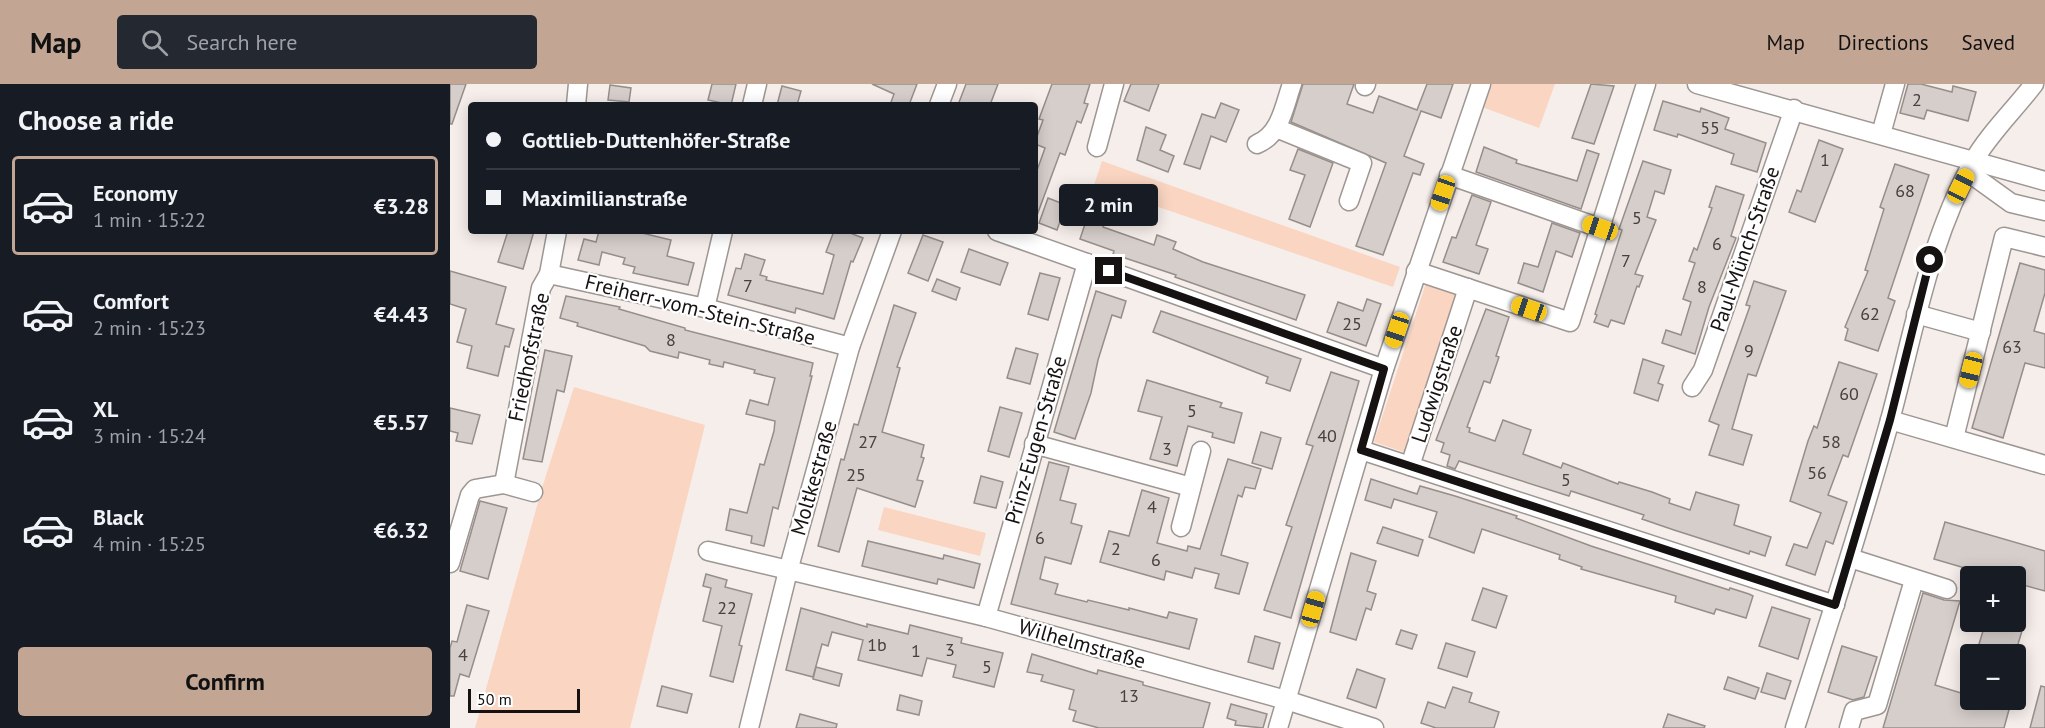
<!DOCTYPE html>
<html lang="en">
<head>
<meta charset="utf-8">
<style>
  body { margin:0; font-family:"PT Sans",sans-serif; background:#242831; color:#f1f3f6; height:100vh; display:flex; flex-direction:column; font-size:22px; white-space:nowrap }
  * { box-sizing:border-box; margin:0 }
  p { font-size:20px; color:#9ea1a6 }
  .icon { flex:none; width:33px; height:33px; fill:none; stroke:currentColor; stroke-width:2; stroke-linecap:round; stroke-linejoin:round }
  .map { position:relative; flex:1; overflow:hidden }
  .side { display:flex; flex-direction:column; background:#171b24; width:450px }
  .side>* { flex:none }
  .guide { position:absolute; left:18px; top:18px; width:570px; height:132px; border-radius:6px; box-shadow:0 3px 15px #0003; display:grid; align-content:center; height:132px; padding:0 18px; background:#171b24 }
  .buttons { position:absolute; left:1510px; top:482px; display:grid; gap:12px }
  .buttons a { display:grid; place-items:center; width:66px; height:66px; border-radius:6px; background:#171b24; box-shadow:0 3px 15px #0003; font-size:30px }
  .scale { position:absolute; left:18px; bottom:15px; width:112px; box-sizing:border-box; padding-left:6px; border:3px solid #151211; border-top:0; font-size:16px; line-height:21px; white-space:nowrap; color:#151211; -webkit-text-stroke:4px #fff; paint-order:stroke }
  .end { position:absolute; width:27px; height:27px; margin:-14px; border:8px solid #151211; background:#fff; box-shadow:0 0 0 3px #fff }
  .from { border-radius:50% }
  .bubble { position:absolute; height:42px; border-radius:6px; background:#171b24; box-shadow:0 3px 15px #0003; font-size:20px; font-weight:700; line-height:42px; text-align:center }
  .car { position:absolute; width:18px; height:36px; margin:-18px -9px; border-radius:8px; box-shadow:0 0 4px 2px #0007; background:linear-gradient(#f5c518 24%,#345 0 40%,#f5c518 0 76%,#345 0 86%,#f5c518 0) }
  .guide b { display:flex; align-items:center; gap:21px; height:57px; font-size:22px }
  .guide b+b { border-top:2px solid #363941 }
  .guide i { width:15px; height:15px; background:#f1f3f6 }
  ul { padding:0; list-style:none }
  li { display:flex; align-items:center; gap:18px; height:99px; margin:0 12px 9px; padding:0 6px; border:3px solid transparent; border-radius:6px }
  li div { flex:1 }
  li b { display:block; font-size:22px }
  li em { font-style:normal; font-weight:700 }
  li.selected { border-color:#c3a594 }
  li>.icon { width:54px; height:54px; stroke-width:1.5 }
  h2 { padding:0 18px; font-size:27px; line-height:72px }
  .cta { display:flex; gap:12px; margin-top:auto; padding:12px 18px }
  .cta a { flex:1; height:69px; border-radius:6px; background:#c3a594; color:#111; font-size:24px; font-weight:700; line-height:69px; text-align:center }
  header { display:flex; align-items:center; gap:36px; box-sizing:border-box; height:84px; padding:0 30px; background:#c3a594; color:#111 }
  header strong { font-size:28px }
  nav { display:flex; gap:33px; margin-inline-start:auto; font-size:21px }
  .search { width:420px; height:54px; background:#242831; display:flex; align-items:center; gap:15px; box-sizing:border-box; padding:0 21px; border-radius:6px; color:#9ea1a6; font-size:22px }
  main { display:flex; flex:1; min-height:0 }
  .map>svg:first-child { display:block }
  .green { fill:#fad5c2 }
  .building { fill:#d5ceca; stroke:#958e8b; stroke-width:1.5 }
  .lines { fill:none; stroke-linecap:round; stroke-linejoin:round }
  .minor-casing { stroke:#9e9693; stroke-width:21 }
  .minor { stroke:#fff; stroke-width:18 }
  .route { stroke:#151211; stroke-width:8 }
  .labels { text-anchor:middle; stroke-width:4.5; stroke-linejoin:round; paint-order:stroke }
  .number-label { font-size:18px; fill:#45413f }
  .street-label { font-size:21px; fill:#151211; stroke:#fff }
</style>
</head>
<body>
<header>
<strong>Map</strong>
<div class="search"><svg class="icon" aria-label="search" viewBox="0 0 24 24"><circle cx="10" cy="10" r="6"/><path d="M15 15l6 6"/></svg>Search here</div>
<nav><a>Map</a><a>Directions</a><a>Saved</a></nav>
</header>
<main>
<section class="side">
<h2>Choose a ride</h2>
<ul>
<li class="selected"><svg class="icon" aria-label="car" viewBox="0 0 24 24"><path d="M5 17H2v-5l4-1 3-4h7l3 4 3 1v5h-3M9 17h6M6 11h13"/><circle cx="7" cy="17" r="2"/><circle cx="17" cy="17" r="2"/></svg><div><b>Economy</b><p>1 min · 15:22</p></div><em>€3.28</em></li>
<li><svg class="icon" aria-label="car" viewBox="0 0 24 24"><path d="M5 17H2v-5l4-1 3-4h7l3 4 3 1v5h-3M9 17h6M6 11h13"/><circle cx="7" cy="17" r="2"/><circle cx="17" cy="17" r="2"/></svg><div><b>Comfort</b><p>2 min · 15:23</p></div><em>€4.43</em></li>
<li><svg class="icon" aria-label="car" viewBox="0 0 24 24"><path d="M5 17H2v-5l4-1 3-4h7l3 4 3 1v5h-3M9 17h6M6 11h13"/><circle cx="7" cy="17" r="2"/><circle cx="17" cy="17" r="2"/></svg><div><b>XL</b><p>3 min · 15:24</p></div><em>€5.57</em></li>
<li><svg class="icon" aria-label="car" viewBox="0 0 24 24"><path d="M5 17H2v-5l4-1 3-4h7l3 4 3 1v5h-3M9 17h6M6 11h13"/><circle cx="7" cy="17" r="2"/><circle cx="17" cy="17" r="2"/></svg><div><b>Black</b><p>4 min · 15:25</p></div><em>€6.32</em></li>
</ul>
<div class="cta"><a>Confirm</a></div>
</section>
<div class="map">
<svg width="1595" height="644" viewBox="0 0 1595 644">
  <rect width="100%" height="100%" fill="#f6eeea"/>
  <g class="green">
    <path d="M1040,0H1105L1089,44L1032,23Z"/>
    <path d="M652,77L950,183L943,203L644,101Z"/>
    <path d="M976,199L1008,209L957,369L924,358Z"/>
    <path d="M124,303L255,341L180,644H25L92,404Z"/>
    <path d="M434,423L536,449L530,472L428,446Z"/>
  </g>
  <g class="building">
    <path d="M0,0H16L2,40H0Z"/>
    <path d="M262,0H286L281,21L258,16Z"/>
    <path d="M422,0H467L459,21H440L444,10Z"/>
    <path d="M516,0H548L540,21H508Z"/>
    <path d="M602,0H640L634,19L638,20L631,39L627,37L615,71L610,69L586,134L585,92L595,64L585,60V58L593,36L589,35Z"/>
    <path d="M681,0H709L699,27L674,17Z"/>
    <path d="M853,0H904L897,20L923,29L929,12L967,26L977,0H1003L991,34L971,27L954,72L974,80L970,91L963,89L933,171L906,162L936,79L841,38Z"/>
    <path d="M1141,0L1164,2L1144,60L1122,54Z"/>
    <path d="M1458,0H1471L1502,8L1503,2L1526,8L1518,37L1477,26L1474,35L1450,29Z"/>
    <path d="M160,1L181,4L179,18L158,16Z"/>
    <path d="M332,2L351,7L347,21H327Z"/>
    <path d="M1213,17L1250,28L1251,24L1279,34L1275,45L1316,59L1307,88L1281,80L1284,70L1228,50L1227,53L1204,46Z"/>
    <path d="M771,19L789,26L776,58L761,52L750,85L734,80L752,30L765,34Z"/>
    <path d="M696,43L716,51L710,66L724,72L718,88L687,76Z"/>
    <path d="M1369,56L1393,65L1365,138L1339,128L1347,106L1351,108Z"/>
    <path d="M1034,63L1067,76L1066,79L1127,97L1137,66L1149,70L1131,125L1026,88Z"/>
    <path d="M848,65L883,79L860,143L839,135L855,91L840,86Z"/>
    <path d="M1193,77L1221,86L1214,110L1205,107L1197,133L1206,136L1185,190L1193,192L1189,203L1187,202L1174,240L1161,236L1158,243L1144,238L1147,231L1145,230L1172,146L1169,145Z"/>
    <path d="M1445,80L1479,91L1438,214L1445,217L1428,267L1395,256L1398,245L1395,243L1418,187L1415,186L1434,125L1430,123Z"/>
    <path d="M1266,102L1294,111L1281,152L1286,154L1259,223L1245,270L1212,259L1216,246L1231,251L1241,218L1233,215L1245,179L1239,177L1244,164L1247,166L1262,124L1259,123Z"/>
    <path d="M1022,111L1041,118L1026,161L1038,165L1029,190L993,178L1002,153L1006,154Z"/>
    <path d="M598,114L616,121L607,146L589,139Z"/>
    <path d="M637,134L654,140L653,143L704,161L707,151L726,158L723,165L753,178L855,211L846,236L725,193L726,191L663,170L664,167L630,155Z"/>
    <path d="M1102,139L1130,149L1122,173L1106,167L1093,208L1068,199L1074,179L1088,183Z"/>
    <path d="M58,147H84L73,185L48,178Z"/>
    <path d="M149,147H184L221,156L217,172L244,179L238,201L183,189L185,183L173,180L175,174L152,168L149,181L128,176L134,155L146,158Z"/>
    <path d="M384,147H395L413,154L403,178L401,177L384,235L346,224L345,229L278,211L286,184L291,185L295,170L315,176L310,191L317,193L316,196L373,210L384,171L376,168Z"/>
    <path d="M473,151L493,158L478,197L458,189Z"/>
    <path d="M519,165L558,179L550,201L511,188Z"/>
    <path d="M1570,179L1595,186V209L1584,247L1595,250V284L1575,279L1553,354L1522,344Z"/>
    <path d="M0,187L56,203L46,240L64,245L59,263L55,262L48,292L17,284L22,262L7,258L16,225L0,220Z"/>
    <path d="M590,189L610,194L598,236L578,230Z"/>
    <path d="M487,195L510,204L506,216L482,207Z"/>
    <path d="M1304,197L1336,207L1306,292L1298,290L1282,345L1302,351L1293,381L1259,371L1269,341L1259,337L1300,222L1296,221Z"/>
    <path d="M646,207L676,217L671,234L662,231L648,276L641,309L625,355L604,348Z"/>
    <path d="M116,212L170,223L169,225L235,244V246L363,279L360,292H362L328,425L323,423L314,462L301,459L302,452L276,446L280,425L297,429L310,380L314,381L324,347L325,337L296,330L300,316L318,321L325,294L304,289L305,286L274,278L273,283L259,280L260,276L229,268L228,274L200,267L195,262L127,242L128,239L110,234Z"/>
    <path d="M917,215L931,220L916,262L877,248L888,218L913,227Z"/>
    <path d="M444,221L466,229L447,283L450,284L432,348L474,361L471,373L474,374L467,396L473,397L465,423L407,404L389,468L368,462L391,375L394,376L404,340L408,341Z"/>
    <path d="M1036,225L1059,233L1046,272L1049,273L1040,299L1034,297L1017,343L1020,344L1019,348L1045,357L1053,336L1081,346L1073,370L1111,384L1113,379L1168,400L1169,398L1202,408L1220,415L1219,419L1240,426L1246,408L1289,421L1284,441L1321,453L1315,472L1300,467L1299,470L1224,446L1192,435L1194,431L1121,407L1119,412L1009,377L1005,385L997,382L1000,371L991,368L994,359L986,356Z"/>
    <path d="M711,227L851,275L840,307L816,299L818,293L703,248Z"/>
    <path d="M566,264L588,270L580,300L557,294Z"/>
    <path d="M95,266L122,272L114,308L107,306L92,378L73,375Z"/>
    <path d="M1193,275L1214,282L1208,299L1213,301L1208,317L1184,309Z"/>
    <path d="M1389,278L1427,290L1398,373L1393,371L1378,411L1397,418L1383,460L1376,457L1365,491L1336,481L1344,460L1357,464L1371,429L1340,417L1358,357L1364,342L1367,344Z"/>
    <path d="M881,288L909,297L841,534L814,526L842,443L836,441L863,362L856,360Z"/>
    <path d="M697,296L772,319L770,323L792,329L784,359L762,353L763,349L738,342L727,382L700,375L712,333L688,327Z"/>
    <path d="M550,323L572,329L559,373L538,367Z"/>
    <path d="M0,324L30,331L22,360L6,357L8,349L0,347Z"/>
    <path d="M811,348L831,354L822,385L802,379Z"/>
    <path d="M778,375L811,385L805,405L795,403L792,413L788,411L771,471L798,479L789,510L765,504L769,490L745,484L742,494L716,487L714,496L650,478L659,447L679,452L692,406L719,414L707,459L737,467L738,462L750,465Z"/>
    <path d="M599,378L619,383L610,416L626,420L621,439L632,442L621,480L595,473L590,495L608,500L605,510L637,518L638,516L679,526V524L717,534L719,528L747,535L739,565L561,520Z"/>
    <path d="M531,392L553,398L546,424L524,419Z"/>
    <path d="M921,395L967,410L970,402L1005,412L1067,432L1066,434L1141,462L1279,506L1280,504L1299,510L1303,512L1296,534L1266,525L1264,530L1225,518L1226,512L1131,485L1132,483L1109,475L1110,471L1032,445L1024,469L979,453L987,428L944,415L941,424L915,416Z"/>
    <path d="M30,417L57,424L38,495L10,487Z"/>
    <path d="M1495,438L1595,467V507L1566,499V492H1542L1484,475Z"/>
    <path d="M933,443L973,456L968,472L927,459Z"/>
    <path d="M418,457L493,475L494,471L530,480L524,504L488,495L487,500L412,482Z"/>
    <path d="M901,469L926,477L917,507L926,510L921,526L916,524L906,556L880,548Z"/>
    <path d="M256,490L277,496L275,503L302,510L289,561L292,562L283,598L260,592L272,542L253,537L261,504L253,502Z"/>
    <path d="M1033,504L1057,512L1046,544L1022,536Z"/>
    <path d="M1473,509L1494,516L1510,517L1485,601L1521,612V615H1552L1550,619L1560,622L1554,644H1433Z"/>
    <path d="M17,521L39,527L19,593L10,590L4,612H0V564L2,557L7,558Z"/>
    <path d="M1322,523L1360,535L1348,575L1309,562Z"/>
    <path d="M351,524L417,543V540L458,550L460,541L512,554L511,559L553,569L544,603L503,593L506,581L477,574L472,592L408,576L413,556L382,548L378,562L372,560L363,593L336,586Z"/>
    <path d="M1536,537H1575L1565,570H1526Z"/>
    <path d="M951,546L967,551L962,565L946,560Z"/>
    <path d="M805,552L830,559L823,585L798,578Z"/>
    <path d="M996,559L1025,568L1017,593L988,584Z"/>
    <path d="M1392,562L1427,573L1414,613L1403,616L1378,608Z"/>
    <path d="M582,570L647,590L648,586L693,598V601L760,619L753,644H649L623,637L626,627L619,625L624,606L591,597L593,591L577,588Z"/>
    <path d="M366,583L392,590L389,602L363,595Z"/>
    <path d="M907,585L935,595L926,624L897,614Z"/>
    <path d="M1317,589L1341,597L1335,615L1311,608Z"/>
    <path d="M1278,593L1309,604L1305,615L1274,605Z"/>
    <path d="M212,602L242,610L237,629L207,622Z"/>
    <path d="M1591,602L1595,603V644H1580Z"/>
    <path d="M1003,603L1022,609L1019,618L1049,628L1044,644H986L971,639L978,618L995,624Z"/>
    <path d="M450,611L472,617L469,631L447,626Z"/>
    <path d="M781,620L817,630L813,644L785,641L786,637L777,634Z"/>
    <path d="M350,630L387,640L386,644H346Z"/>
    <path d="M1218,630L1255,642L1254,644H1213Z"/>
  </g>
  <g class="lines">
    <defs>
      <g id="minor">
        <path d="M1247,0L1595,97"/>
        <path d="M915,2L916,0"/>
        <path d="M126,21L128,0"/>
        <path d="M302,21L307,0"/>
        <path d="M489,21L497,0"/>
        <path d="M826,44L912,79L899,117"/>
        <path d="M1431,50L1445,0"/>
        <path d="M807,60C831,50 834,22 842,0"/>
        <path d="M647,63L664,0"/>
        <path d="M1518,88L1561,119L1595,127"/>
        <path d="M999,91L1150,144"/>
        <path d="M547,147L934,285"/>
        <path d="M966,187L1120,238L1196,0"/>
        <path d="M99,190L255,224L400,263"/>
        <path d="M255,224L273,147"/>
        <path d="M1466,230L1531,248"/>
        <path d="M1242,303L1253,286L1344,25"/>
        <path d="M1440,336L1595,381"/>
        <path d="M1504,354L1554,153L1595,163"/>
        <path d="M584,360L741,403"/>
        <path d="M911,366L1385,521"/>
        <path d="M960,382L1018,204"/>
        <path d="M54,400L91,204L99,190L107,147"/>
        <path d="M731,443L751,367"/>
        <path d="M258,467L536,533L836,616L924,644"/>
        <path d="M1400,474L1497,505"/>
        <path d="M0,479L20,411L25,405L54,400L83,408"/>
        <path d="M536,533L637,179"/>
        <path d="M299,644L338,487L400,263L442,147"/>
        <path d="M828,644L934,285L1031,0"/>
        <path d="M1345,644C1378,542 1411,440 1440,336C1464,248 1478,159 1523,78C1538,51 1565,25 1584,0"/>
        <path d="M1399,644L1404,627L1427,621L1464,496"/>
      </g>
    </defs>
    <use href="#minor" class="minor-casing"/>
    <use href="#minor" class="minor"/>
  </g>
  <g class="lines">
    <path class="route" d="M659,187L934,285L911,366L1385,521L1440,336L1480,176"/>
  </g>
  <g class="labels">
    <g class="number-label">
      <text x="1467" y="22">2</text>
      <text x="1260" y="50">55</text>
      <text x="1375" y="82">1</text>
      <text x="1455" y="113">68</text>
      <text x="1187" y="140">5</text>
      <text x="1267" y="166">6</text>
      <text x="1176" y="183">7</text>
      <text x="298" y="208">7</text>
      <text x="1252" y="209">8</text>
      <text x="1420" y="236">62</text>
      <text x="902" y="246">25</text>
      <text x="221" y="262">8</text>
      <text x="1562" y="269">63</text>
      <text x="1299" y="273">9</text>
      <text x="1399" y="316">60</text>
      <text x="742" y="333">5</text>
      <text x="877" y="358">40</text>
      <text x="418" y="364">27</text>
      <text x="1381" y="364">58</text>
      <text x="717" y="371">3</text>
      <text x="1367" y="395">56</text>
      <text x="406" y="397">25</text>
      <text x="1116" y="402">5</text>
      <text x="702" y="429">4</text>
      <text x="590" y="460">6</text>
      <text x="666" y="471">2</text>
      <text x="706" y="482">6</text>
      <text x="277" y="530">22</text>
      <text x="427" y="567">1b</text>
      <text x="500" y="572">3</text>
      <text x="466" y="573">1</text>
      <text x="13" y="577">4</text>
      <text x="537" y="589">5</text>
      <text x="679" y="618">13</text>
    </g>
    <g class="street-label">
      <text transform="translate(1295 165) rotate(-71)" y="7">Paul-Münch-Straße</text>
      <text transform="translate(250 226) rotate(14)" y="7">Freiherr-vom-Stein-Straße</text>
      <text transform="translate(79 273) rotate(-78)" y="7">Friedhofstraße</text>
      <text transform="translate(987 300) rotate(-72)" y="7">Ludwigstraße</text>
      <text transform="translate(586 356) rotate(-74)" y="7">Prinz-Eugen-Straße</text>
      <text transform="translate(364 394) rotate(-74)" y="7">Moltkestraße</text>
      <text transform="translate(632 560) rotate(16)" y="7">Wilhelmstraße</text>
    </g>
  </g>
</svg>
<div class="buttons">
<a>+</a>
<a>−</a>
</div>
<div class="scale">50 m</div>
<i class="end from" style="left:1480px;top:176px"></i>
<i class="end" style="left:659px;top:187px"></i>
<div class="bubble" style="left:609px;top:100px;width:99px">2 min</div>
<i class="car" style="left:1511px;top:102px;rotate:27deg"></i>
<i class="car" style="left:993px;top:109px;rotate:199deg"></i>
<i class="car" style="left:1150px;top:144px;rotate:289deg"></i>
<i class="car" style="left:1079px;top:225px;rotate:289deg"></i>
<i class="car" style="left:947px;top:246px;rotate:198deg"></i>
<i class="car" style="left:1521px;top:286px;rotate:194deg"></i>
<i class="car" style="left:863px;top:525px;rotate:16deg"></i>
<div class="guide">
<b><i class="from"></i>Gottlieb-Duttenhöfer-Straße</b>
<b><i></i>Maximilianstraße</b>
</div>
</div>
</main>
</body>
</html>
